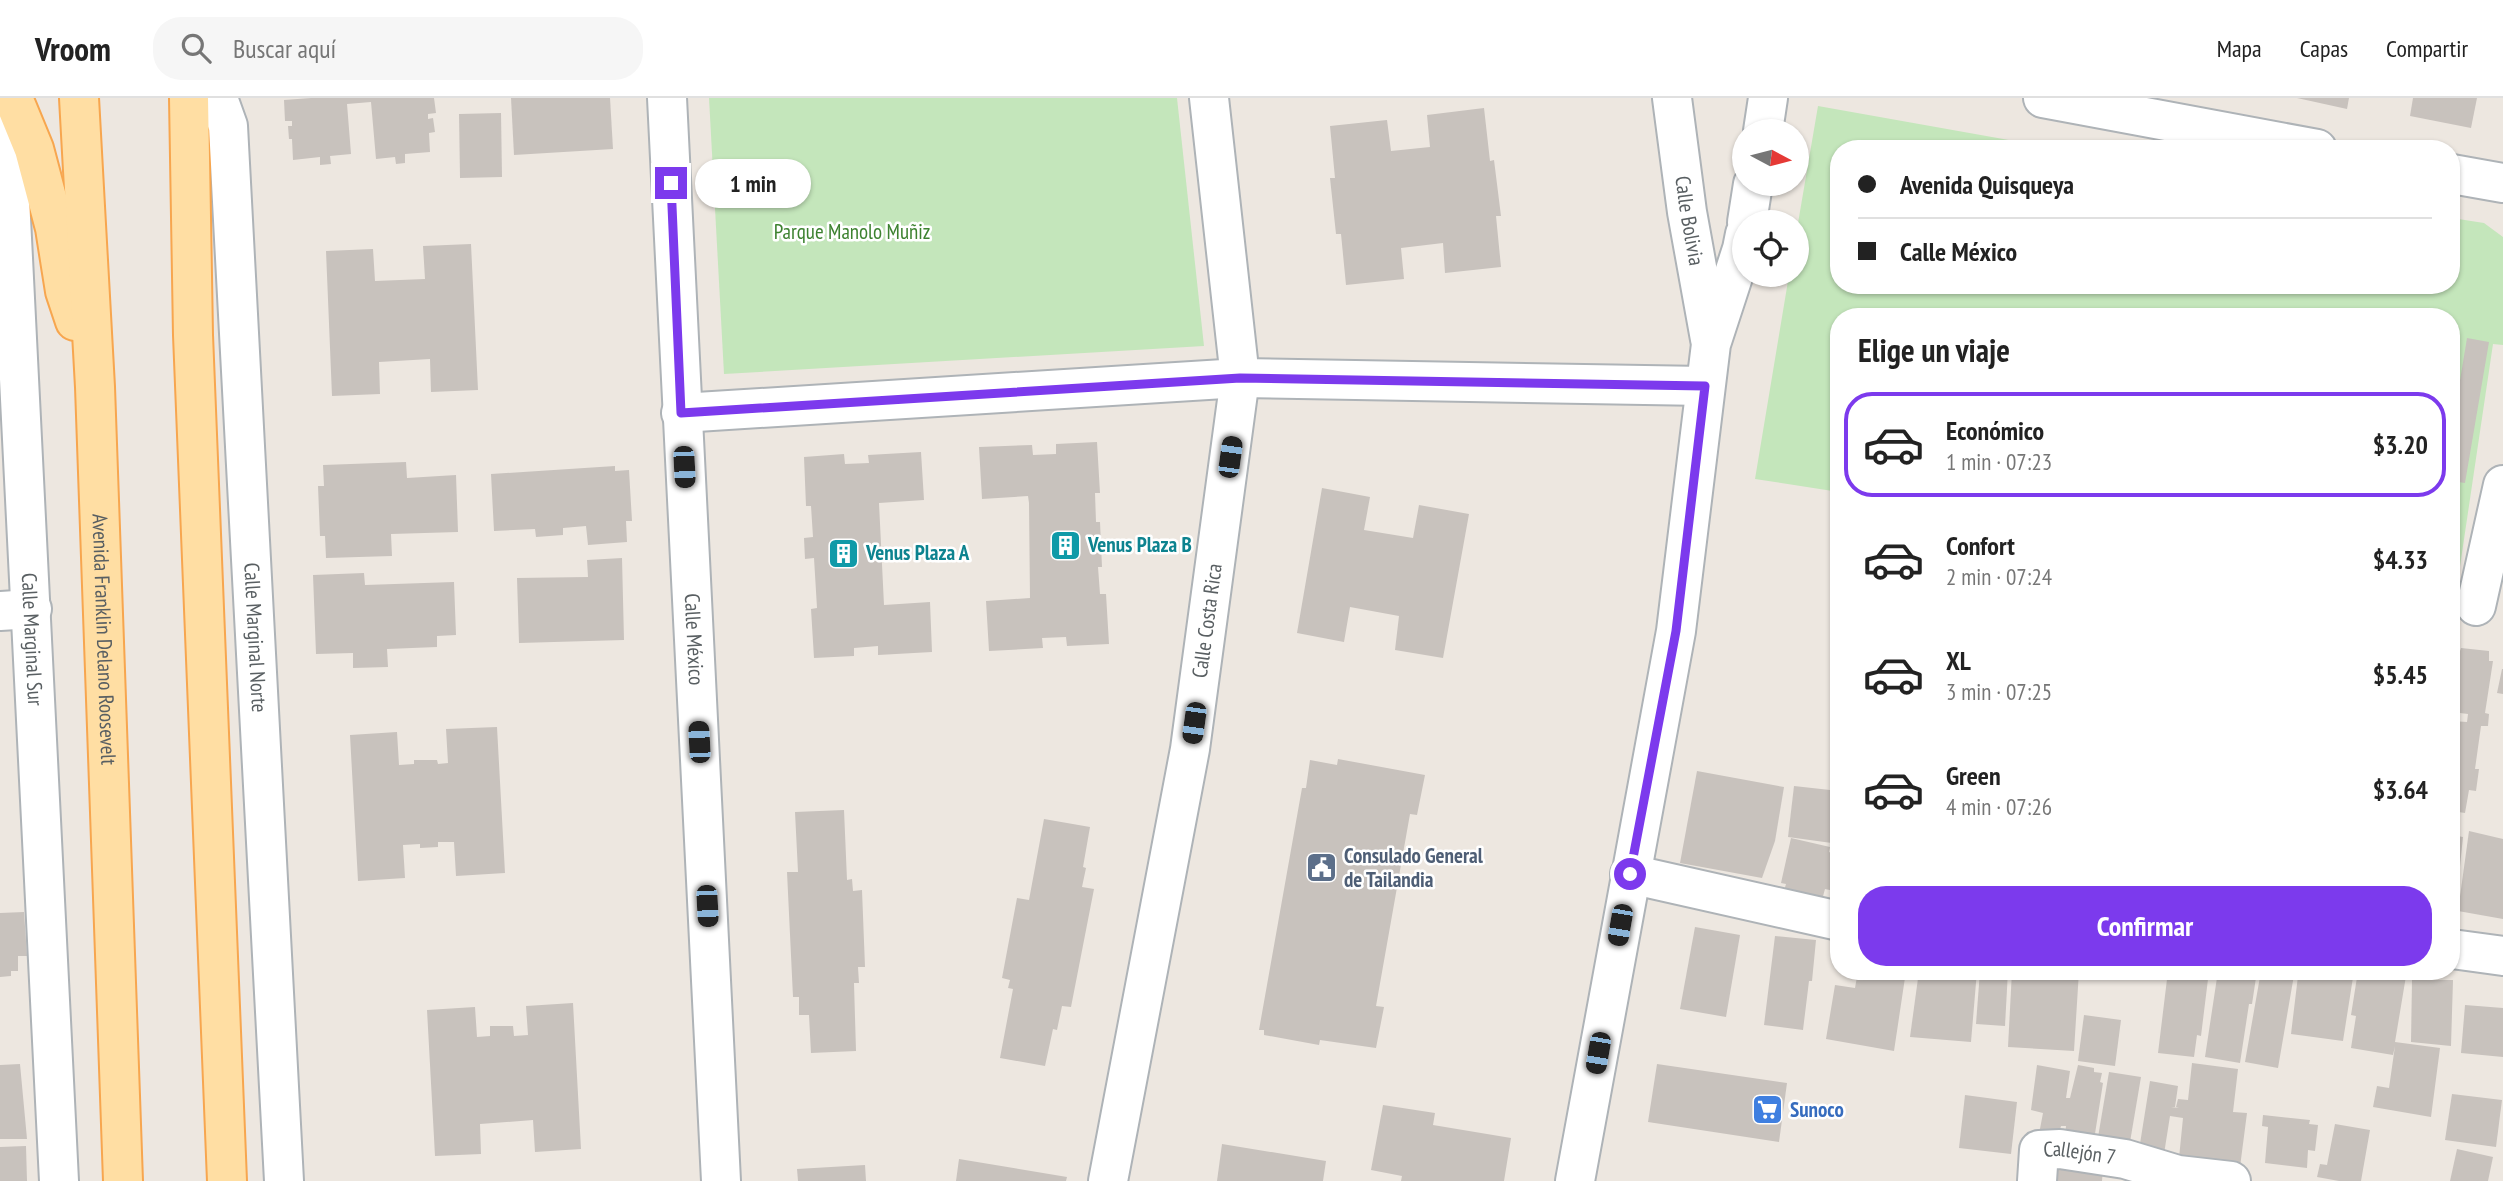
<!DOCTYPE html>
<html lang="es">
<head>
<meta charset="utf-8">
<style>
  body { margin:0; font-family:"PT Sans Narrow",sans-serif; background:#f6f6f6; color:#222; height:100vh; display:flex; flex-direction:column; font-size:26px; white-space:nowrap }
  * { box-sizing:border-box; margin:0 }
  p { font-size:23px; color:#767676 }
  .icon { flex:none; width:38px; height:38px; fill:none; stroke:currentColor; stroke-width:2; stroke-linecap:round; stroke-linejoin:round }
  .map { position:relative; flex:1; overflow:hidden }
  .side { position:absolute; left:1830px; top:210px; width:630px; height:672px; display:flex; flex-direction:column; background:#fff; border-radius:28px; box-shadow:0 2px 5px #0004 }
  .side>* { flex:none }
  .guide { position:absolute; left:1830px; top:42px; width:630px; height:154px; border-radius:28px; box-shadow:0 2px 5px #0004; display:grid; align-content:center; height:154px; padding:0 28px; background:#fff }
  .needle { width:46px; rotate:97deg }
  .tools { position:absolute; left:1732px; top:21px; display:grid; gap:14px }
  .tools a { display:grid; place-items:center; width:77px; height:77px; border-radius:50%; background:#fff; box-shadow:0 2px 5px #0004; font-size:35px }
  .end { position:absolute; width:32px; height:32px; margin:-16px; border:9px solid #7c3aed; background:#fff; box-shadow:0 0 0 4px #fff }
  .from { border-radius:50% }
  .bubble { position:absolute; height:49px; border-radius:24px; background:#fff; box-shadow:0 2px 5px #0004; font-size:23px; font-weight:700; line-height:49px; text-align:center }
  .car { position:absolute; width:21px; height:42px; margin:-21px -10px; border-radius:9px; box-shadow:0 0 5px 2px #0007; background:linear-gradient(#222 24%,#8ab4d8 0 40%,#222 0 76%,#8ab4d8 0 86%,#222 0) }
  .guide b { display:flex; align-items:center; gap:24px; height:66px; font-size:26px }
  .guide b+b { border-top:2px solid #e0e0e0 }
  .guide i { width:18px; height:18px; background:#222 }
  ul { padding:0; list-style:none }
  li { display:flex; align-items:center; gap:21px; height:105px; margin:0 14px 10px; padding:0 14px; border:4px solid transparent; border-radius:28px }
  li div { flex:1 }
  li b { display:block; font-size:26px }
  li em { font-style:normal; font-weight:700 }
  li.selected { border-color:#7c3aed }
  li>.icon { width:63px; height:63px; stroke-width:1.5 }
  h2 { padding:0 28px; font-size:32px; line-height:84px }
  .cta { display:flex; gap:14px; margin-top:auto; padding:14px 28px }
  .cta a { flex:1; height:80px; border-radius:28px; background:#7c3aed; color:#fff; font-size:28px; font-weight:700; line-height:80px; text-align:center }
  header { display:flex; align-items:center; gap:42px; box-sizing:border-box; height:98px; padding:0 35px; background:#fff; border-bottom:2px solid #e0e0e0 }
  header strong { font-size:33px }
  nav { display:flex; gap:38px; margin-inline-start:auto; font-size:24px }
  .search { width:490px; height:63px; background:#f6f6f6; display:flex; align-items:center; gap:18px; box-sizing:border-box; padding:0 24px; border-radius:28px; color:#767676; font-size:26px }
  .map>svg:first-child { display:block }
  .green { fill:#c4e6bb }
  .building { fill:#c8c2bd }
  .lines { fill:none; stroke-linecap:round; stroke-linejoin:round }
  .minor-casing { stroke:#aeb3b7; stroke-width:42 }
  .major-casing { stroke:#f7a64f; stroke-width:42 }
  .minor { stroke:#fff; stroke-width:38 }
  .major { stroke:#ffdea3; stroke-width:38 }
  .route { stroke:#7c3aed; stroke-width:9 }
  .labels { text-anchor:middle; stroke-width:5; stroke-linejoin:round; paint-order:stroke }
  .street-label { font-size:21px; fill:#595f62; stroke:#fff }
  .park-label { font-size:21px; fill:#3d8230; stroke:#fff }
  .culture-label { font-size:21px; font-weight:bold; fill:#0d838f; stroke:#fff; text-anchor:start }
  .service-label { font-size:21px; font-weight:bold; fill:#4e5e75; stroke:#fff; text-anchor:start }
  .shop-label { font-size:21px; font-weight:bold; fill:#366cbe; stroke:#fff; text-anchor:start }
</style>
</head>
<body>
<header>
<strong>Vroom</strong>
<div class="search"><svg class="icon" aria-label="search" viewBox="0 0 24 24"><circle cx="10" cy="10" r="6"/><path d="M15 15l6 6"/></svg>Buscar aquí</div>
<nav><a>Mapa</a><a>Capas</a><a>Compartir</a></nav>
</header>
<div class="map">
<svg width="2503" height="1083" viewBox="0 0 2503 1083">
  <rect width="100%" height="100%" fill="#ede7e0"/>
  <g class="green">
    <path d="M709,0H1177L1204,248L724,276Z"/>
    <path d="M1818,8L2059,51H1839V187H2452V120L2484,125L2503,139V247L2493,246L2459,475L2452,477V219H1839V394L1755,381L1789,177H1797V131Z"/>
  </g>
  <g class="building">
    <path d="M311,0H434L436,15L428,16V21L433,20L435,34L429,35L430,54L405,56V65L396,66L395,59L376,61L371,4L347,6L351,56L330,58L331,66L320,67V59L293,62L292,41H289L288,28H292V23H285L284,2Z"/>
    <path d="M511,0H610L613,51L514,57Z"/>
    <path d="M2297,0H2349L2347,11Z"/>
    <path d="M2413,0H2477L2471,30L2410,18Z"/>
    <path d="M1484,10L1490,63L1494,62L1501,118H1496L1501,169L1445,175L1443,145L1401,150L1404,181L1346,187L1341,136H1336L1330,80H1335L1330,28L1387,22L1391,53L1430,49L1427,17Z"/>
    <path d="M501,15L502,79L460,80L459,16Z"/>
    <path d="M471,146L478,292L431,294L430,261L379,264L380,296L332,298L326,153L373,151L375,183L425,181L423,148Z"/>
    <path d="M2467,240L2489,244L2465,385L2452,383V331Z"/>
    <path d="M1097,344L1100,395H1095L1096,424H1100L1102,469H1098L1100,496H1106L1109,546L1067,548L1066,539L1042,540L1043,550L989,553L986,503L1030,500L1029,405L1028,398L982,401L979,349L1032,347L1033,357L1056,356V346Z"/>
    <path d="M921,354L924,402L879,405L884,507L930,504L932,554L878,557V548L854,550V558L814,560L811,511L817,510L814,460L805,461L804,440L813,439L811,408H806L804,359L844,356L845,366L869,365L868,357Z"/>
    <path d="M406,364L407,380L456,377L458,434L391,436L392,458L326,460L325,438H320L318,388H324L323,367Z"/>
    <path d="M615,368V373L629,372L632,423H626L627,444L588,447L586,428L563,430V437L536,439L535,431L494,433L491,376Z"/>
    <path d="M1322,390L1370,399L1364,432L1413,440L1419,407L1469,416L1443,560L1395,552L1399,518L1350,509L1344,544L1297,535Z"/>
    <path d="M622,460L624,542L519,545L517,480L588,479L587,462Z"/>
    <path d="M364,475L365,487L454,484L456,537L437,538V549L387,551L388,569L353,570V555L316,556L313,477Z"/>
    <path d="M2461,550L2489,553V563H2493L2485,615L2489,616L2488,628H2481L2475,671H2479L2476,693L2469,692L2465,715L2452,713V623L2467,624L2468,616L2452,614V567L2454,556H2459Z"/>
    <path d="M2502,571H2503V596L2497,595Z"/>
    <path d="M497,629L505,775L456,778L454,744H438V749L420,750V746L403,747L405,780L358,783L350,637L397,634L399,667L414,666V662H437L438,666L448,665L446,631Z"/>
    <path d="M1338,661L1425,677L1417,717L1410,716L1376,908L1384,909L1376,950L1320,942L1319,947L1264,937V932H1259L1302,690H1306L1310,662L1337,667Z"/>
    <path d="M1697,673L1784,689L1775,743L1762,780L1680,765Z"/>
    <path d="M1794,688L1839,693V746L1788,739Z"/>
    <path d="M844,712L847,782L852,781L853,793L862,792L865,869H858L859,885H854L856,953L811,955L809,917H799V899H793L787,774H798L795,714Z"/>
    <path d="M1044,721L1090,729L1083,769L1086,770L1082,789L1094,791L1071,909L1062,908L1057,932L1053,931L1045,968L1000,960L1013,891L1008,890L1010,882L1002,880L1017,800L1029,802Z"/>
    <path d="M2469,733L2503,741V821L2458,813Z"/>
    <path d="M2452,737L2463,739L2455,818L2452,817Z"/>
    <path d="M1791,740L1830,749L1829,754L1834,756L1836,748L1839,749V794L1825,791L1822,802L1784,793L1786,786L1781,785Z"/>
    <path d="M24,814L27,858H18V873H11V878L0,879V815Z"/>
    <path d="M1695,829L1740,837L1726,919L1680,911Z"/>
    <path d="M1775,838L1816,842L1812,883H1809L1803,932L1764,927Z"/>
    <path d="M1858,873H1906L1894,953L1826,941L1835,887L1855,890Z"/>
    <path d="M1919,873H1977L1971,944L1910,939Z"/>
    <path d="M1980,873H2008L2005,928L1976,926Z"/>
    <path d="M2012,873H2079L2074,953L2008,949Z"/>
    <path d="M2168,873H2209L2201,938L2197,937L2194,959L2158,955Z"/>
    <path d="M2218,873H2257L2252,906H2249L2240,965L2205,959Z"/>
    <path d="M2261,873H2354L2343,943L2291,936L2298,878L2294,877L2278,970L2245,964Z"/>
    <path d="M2358,873L2406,878L2395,944L2440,950L2431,1019L2373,1009L2377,988L2389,990L2395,948L2393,957L2351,950L2356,918L2351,917Z"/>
    <path d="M2412,882H2453L2451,948L2411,944Z"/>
    <path d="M573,905L581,1051L535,1054L533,1022L480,1026L481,1056L435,1058L427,912L475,909L477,939L490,938V928H513L514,938L528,937L526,908Z"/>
    <path d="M2465,907L2503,910V959L2461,955Z"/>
    <path d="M2084,917L2121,922L2115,968L2078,963Z"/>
    <path d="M2192,965L2238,971L2233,1014L2247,1015L2240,1069L2179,1060L2183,1020L2170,1018L2164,1056L2139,1052L2150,983L2178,988L2175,1009H2171L2179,1010L2176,1009L2178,1001L2188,1002Z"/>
    <path d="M20,966L27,1041H0V967Z"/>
    <path d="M1657,966L1787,985L1779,1044L1648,1024Z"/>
    <path d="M2037,967L2070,973L2066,1000H2070L2078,967L2094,970V974L2102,975L2100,984L2103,985L2094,1042L2065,1039L2066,1028H2061L2058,1039L2039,1036L2043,1015L2031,1012Z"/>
    <path d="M2109,974L2141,979L2129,1050L2097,1045Z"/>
    <path d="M2452,996L2502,1002L2496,1049L2445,1042Z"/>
    <path d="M1965,997L2017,1004L2011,1056L1959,1050Z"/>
    <path d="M1383,1007L1435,1015L1433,1027L1511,1040L1504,1083H1401L1402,1078L1371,1072Z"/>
    <path d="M2263,1017L2310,1022L2309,1026L2318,1027L2315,1053L2308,1052L2307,1070L2265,1065L2268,1029L2262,1028Z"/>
    <path d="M2335,1026L2370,1032L2361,1083H2339L2317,1079L2320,1066L2327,1067Z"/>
    <path d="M1222,1046L1326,1063L1323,1083H1217Z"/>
    <path d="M26,1048L27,1083H0V1049Z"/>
    <path d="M2457,1051L2493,1059L2488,1083H2450Z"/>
    <path d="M959,1061L1067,1079L1066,1083H956Z"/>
    <path d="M2048,1063L2103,1070L2102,1083H2046Z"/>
    <path d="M865,1067L866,1083H798L797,1071Z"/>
  </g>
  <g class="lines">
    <defs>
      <g id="minor">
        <path id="s1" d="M5,0L59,1083"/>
        <path id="s2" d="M218,0L228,28L284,1083"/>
        <path id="s3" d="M667,0L721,1083"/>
        <path id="s4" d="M1672,0L1687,114L1710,241"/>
        <path d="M2043,0L2317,51"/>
        <path d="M1763,33L1768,0"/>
        <path d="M2452,76L2503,85"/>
        <path d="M1747,124L1753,86"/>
        <path d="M681,315L1240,280L1705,288"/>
        <path d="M2476,508L2503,387"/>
        <path d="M0,513L32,511"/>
        <path d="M1630,776L1839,823"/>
        <path d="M2452,851L2503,858"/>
        <path id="s5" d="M1108,1083L1190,651L1240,280L1209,0"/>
        <path d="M1575,1083L1676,533L1711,246L1742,151L1745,136"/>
        <path id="s6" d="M2037,1083L2039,1052L2060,1051L2125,1061L2178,1077L2231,1083"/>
      </g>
      <g id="major">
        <path d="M13,0L34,51L55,130L65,193L75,223"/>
        <path id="s7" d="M79,0L95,289L123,1083"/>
        <path d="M189,0L193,237L227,1083"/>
      </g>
    </defs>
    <use href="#minor" class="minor-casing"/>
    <use href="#major" class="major-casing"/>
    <use href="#minor" class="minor"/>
    <use href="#major" class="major"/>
  </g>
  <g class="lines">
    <path class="route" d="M671,85L681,315L1240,280L1705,288L1676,533L1630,776"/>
  </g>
  <defs>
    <symbol id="building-square" viewBox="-11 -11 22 22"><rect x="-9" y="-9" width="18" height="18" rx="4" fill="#0f9aa8" stroke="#fff"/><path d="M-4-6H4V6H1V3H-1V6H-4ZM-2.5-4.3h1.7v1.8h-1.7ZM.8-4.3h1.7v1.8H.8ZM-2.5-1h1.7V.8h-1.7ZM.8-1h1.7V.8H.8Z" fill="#fff"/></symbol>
    <symbol id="civic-square" viewBox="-11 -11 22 22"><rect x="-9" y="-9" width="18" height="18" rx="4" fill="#5c6f8a" stroke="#fff"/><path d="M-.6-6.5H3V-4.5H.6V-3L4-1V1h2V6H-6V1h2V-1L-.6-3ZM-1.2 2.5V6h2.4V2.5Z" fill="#fff"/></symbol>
    <symbol id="supermarket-square" viewBox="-11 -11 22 22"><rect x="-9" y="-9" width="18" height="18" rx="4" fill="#3f7fe0" stroke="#fff"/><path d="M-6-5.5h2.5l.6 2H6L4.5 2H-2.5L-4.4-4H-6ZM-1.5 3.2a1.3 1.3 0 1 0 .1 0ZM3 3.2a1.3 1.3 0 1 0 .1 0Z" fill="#fff"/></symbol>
  </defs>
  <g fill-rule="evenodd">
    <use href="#building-square" x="1048" y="430" width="35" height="35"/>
    <use href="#building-square" x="826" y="438" width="35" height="35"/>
    <use href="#civic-square" x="1304" y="752" width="35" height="35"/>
    <use href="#supermarket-square" x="1750" y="994" width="35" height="35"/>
  </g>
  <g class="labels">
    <g class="street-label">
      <text dy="7" stroke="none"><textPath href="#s4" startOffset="124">Calle Bolivia</textPath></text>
      <text dy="7" stroke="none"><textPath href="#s5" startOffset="569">Calle Costa Rica</textPath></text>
      <text dy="7" stroke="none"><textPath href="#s1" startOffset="542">Calle Marginal Sur</textPath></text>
      <text dy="7" stroke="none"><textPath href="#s7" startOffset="542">Avenida Franklin Delano Roosevelt</textPath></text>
      <text dy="7" stroke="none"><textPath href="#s2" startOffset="542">Calle Marginal Norte</textPath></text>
      <text dy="7" stroke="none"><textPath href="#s3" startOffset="542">Calle México</textPath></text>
      <text dy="7" stroke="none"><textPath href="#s6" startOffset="72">Callejón 7</textPath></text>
    </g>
    <g class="park-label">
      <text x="852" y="141">Parque Manolo Muñiz</text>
    </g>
    <g class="culture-label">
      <text x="1088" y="454">Venus Plaza B</text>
      <text x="866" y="462">Venus Plaza A</text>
    </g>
    <g class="service-label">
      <text x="1344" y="765">Consulado General<tspan x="1344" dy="24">de Tailandia</tspan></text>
    </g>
    <g class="shop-label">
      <text x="1790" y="1019">Sunoco</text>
    </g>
  </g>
</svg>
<div class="tools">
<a><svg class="needle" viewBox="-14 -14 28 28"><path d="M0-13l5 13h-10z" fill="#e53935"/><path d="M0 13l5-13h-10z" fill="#767676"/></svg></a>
<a><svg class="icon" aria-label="locate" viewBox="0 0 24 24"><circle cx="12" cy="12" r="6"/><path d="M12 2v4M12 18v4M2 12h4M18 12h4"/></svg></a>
</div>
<i class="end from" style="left:1630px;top:776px"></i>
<i class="end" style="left:671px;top:85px"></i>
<div class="bubble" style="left:695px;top:61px;width:116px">1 min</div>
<i class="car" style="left:1230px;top:359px;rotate:8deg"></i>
<i class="car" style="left:684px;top:369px;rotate:177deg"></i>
<i class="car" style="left:1194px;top:625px;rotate:188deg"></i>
<i class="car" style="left:699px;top:644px;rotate:357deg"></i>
<i class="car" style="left:707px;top:808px;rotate:177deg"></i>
<i class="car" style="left:1620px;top:827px;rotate:190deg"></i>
<i class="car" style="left:1598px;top:955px;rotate:190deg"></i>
<div class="guide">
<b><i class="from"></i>Avenida Quisqueya</b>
<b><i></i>Calle México</b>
</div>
<section class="side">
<h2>Elige un viaje</h2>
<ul>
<li class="selected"><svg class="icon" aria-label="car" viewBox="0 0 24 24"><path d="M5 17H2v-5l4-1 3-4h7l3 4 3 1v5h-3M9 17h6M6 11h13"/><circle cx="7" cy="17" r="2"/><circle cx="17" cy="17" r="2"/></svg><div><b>Económico</b><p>1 min · 07:23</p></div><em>$3.20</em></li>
<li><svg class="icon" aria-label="car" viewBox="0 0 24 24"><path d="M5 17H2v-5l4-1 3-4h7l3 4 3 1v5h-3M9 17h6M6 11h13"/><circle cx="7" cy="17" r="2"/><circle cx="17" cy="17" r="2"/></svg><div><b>Confort</b><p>2 min · 07:24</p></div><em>$4.33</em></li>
<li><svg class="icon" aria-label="car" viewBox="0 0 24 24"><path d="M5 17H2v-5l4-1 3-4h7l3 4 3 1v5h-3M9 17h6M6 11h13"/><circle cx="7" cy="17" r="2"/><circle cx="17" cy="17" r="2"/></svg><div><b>XL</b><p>3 min · 07:25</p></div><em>$5.45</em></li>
<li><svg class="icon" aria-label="car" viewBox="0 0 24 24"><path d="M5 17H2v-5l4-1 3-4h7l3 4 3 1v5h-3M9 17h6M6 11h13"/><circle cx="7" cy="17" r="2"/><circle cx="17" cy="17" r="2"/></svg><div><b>Green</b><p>4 min · 07:26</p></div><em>$3.64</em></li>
</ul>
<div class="cta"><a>Confirmar</a></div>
</section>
</div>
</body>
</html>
